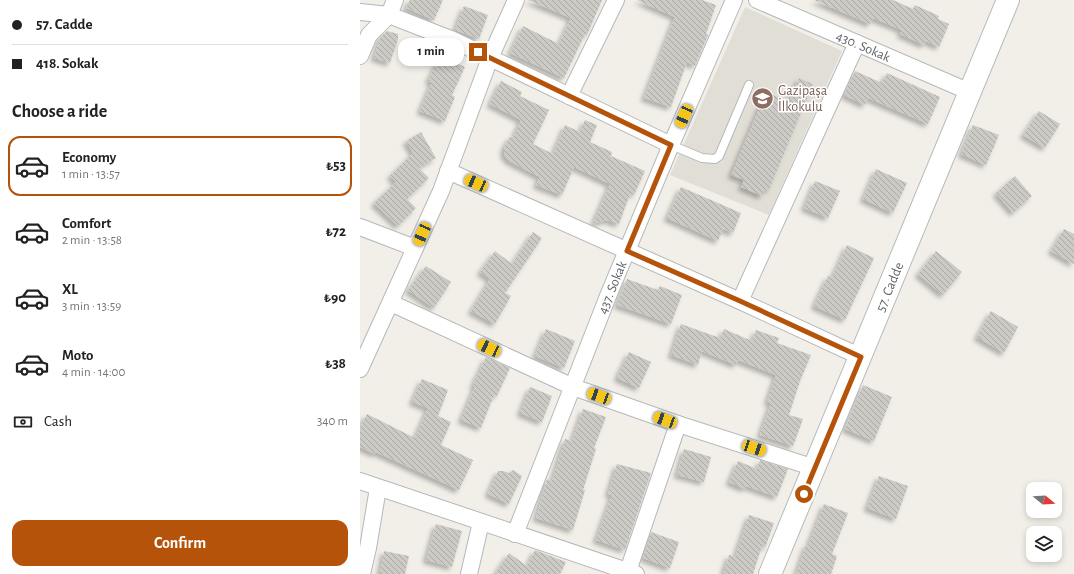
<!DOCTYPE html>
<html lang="en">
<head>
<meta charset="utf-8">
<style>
  body { margin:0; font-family:"Alegreya Sans",sans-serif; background:#f2f2f2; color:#222; height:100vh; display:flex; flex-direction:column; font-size:15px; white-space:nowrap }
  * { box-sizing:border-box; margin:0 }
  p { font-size:13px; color:#767676 }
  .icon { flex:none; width:22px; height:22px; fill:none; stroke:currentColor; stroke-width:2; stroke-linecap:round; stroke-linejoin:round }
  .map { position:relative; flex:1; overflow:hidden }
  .sheet { display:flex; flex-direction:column; background:#fff; width:360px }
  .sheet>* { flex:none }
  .hud { display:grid; align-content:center; height:88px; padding:0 12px; background:#fff }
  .needle { width:26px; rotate:108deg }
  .fabs { position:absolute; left:666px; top:482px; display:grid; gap:8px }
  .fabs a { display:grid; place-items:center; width:36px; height:36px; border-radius:8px; background:#fff; box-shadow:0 2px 6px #0003; font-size:20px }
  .end { position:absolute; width:18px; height:18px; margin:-9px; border:5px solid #b45309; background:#fff; box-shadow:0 0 0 2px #fff }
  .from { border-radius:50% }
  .bubble { position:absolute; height:28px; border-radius:12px; background:#fff; box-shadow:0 2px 6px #0003; font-size:13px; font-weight:600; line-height:28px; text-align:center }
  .car { position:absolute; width:12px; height:24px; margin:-12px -6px; border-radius:5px; box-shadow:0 0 3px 1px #0007; background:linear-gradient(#f5c518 24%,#345 0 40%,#f5c518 0 76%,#345 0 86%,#f5c518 0) }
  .hud b { display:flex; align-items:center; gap:14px; height:38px; font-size:15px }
  .hud b+b { border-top:1px solid #e0e0e0 }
  .hud i { width:10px; height:10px; background:#222 }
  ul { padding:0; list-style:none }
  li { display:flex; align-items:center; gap:12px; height:60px; margin:0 8px 6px; padding:0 4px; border:2px solid transparent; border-radius:12px }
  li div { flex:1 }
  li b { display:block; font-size:15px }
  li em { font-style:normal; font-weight:600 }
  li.current { border-color:#b45309 }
  li>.icon { width:36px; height:36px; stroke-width:1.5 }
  h2 { padding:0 12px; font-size:18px; line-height:48px }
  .pay { display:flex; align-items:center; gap:10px; height:44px; padding:0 12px; font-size:15px }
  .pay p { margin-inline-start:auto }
  .button { display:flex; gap:8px; margin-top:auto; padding:8px 12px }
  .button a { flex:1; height:46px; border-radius:12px; background:#b45309; color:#fff; font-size:16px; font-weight:600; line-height:46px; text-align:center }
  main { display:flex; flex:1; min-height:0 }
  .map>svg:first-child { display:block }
  .education { fill:#e1ded6 }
  .building { fill:url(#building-back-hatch); filter:url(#shadow) }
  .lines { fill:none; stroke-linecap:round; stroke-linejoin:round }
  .lane-casing { stroke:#b5b8bc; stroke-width:10 }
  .street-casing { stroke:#b5b8bc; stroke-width:18 }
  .secondary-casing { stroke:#b6babf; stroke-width:24 }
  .lane { stroke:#fff; stroke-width:8 }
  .street { stroke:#fff; stroke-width:16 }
  .secondary { stroke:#fff; stroke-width:22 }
  .route { stroke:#b45309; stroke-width:5 }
  .labels { text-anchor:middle; stroke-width:3; stroke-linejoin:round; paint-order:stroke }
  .street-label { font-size:14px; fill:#5f6368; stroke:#fff }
  .education-label { font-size:14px; fill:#785e54; stroke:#fff; text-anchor:start }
</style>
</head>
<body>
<main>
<section class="sheet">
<div class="hud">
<b><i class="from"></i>57. Cadde</b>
<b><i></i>418. Sokak</b>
</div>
<h2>Choose a ride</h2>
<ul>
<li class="current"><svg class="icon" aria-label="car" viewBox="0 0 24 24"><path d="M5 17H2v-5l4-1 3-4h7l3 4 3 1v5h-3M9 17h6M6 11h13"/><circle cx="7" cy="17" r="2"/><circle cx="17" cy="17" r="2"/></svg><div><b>Economy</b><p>1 min · 13:57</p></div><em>₺53</em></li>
<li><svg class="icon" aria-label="car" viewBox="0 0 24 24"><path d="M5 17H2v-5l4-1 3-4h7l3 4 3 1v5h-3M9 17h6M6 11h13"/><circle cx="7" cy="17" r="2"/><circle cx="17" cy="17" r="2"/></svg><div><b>Comfort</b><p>2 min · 13:58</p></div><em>₺72</em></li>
<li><svg class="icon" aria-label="car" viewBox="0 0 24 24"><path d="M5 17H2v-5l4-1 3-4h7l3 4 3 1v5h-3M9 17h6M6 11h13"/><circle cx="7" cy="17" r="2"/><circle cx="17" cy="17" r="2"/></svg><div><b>XL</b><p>3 min · 13:59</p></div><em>₺90</em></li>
<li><svg class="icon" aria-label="car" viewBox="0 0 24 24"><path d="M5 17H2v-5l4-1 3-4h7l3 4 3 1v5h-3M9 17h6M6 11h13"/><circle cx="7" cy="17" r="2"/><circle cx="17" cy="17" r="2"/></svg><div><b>Moto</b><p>4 min · 14:00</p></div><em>₺38</em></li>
</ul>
<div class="pay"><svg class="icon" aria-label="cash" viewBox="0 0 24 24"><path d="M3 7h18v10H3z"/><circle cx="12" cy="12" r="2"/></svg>Cash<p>340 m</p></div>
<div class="button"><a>Confirm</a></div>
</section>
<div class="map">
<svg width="714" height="574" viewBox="0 0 714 574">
  <defs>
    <pattern id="building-back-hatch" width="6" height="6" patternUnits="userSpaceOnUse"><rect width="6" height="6" fill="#cccac5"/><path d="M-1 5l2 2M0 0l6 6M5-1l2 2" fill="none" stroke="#a9a8a4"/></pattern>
    <filter id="shadow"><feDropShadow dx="-3.5" dy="3.5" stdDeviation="2" flood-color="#0004"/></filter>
  </defs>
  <rect width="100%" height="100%" fill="#f1efe8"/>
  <path class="education" d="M385,7L482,51L409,215L310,175Z"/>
  <g class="building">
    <path d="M50,0H83L74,20L46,8Z"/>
    <path d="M168,0H242L227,35L225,34L204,78L150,53L163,26L199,44L211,18Z"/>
    <path d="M277,0H342L356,5L346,34L348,35L335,66L327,62L311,107L284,98L315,17Z"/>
    <path d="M454,0H533L553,9L555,5L579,16L578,19L589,24L579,47L566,41L564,45L540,34L542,30L513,18L510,24Z"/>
    <path d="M104,6L128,15L119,39L95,30Z"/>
    <path d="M27,31L38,34V39L30,63L14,58L20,38Z"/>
    <path d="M80,56L105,67L92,95L95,97L85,121L60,111L72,82L68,81Z"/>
    <path d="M495,71L522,83L527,73L580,97L568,124L508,98L505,105L484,95Z"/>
    <path d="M439,78L453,84L409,190L405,189L402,196L381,187L384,180L371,175L406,92L429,102Z"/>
    <path d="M141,81L162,92L160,96L189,110L173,144L193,154L205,125L220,132L225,120L237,125L230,142L252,152L251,156L285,171L274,195L270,194L259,224L247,220L233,224L250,184L214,167L202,195L176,185L180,177L149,161L144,155V148L149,138L154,136L161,120L130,104Z"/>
    <path d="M679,111L700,124L685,148L663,135Z"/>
    <path d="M613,125L639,135L626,165L601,154Z"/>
    <path d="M61,132L76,158L59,168L69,178L47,199L56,208L38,226L14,203L36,182L30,176L53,153L46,141Z"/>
    <path d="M516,169L547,183L533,213L503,199Z"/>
    <path d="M655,176L672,196L653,213L636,193Z"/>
    <path d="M455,181L480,191L468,218L444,208Z"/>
    <path d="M321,187L381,213L373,233L363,229L358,241L307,218Z"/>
    <path d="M704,229L714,234V264L691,251Z"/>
    <path d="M173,232L182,238L145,293L151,296L135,324L111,311L130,279L120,272L135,251L152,264Z"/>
    <path d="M487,245L514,258L485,320L454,306L468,276L472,278Z"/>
    <path d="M576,251L602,272L583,295L558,274Z"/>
    <path d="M66,266L91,282L74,308L48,290Z"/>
    <path d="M267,279L298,290L300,286L322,295L311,324L257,305Z"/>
    <path d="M631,311L658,327L644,353L617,337Z"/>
    <path d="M321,324L360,338L364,329L392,341L396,330L419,338L417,343L451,355L440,381L429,415L443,419L433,446L400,435L411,403L407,402L416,375L378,360L376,365L342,351L338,365L311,355Z"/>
    <path d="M186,329L215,341L204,368L175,356Z"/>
    <path d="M269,352L291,362L279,388L257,378Z"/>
    <path d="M126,357L150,368L137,396L134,395L121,428L101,420L115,386L113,385Z"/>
    <path d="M62,379L88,390L78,416L91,422L81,445L113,460L99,490L16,452L15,454L0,447V428L7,414L55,438L68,408L52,402Z"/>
    <path d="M503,385L532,397L514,441L485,429Z"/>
    <path d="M170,387L192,396L182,422L160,413Z"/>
    <path d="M223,409L246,417L234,448L236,449L223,490H225L213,530L176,518L187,479L192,481L205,439L212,441Z"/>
    <path d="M324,449L351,457L344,482L317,475Z"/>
    <path d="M400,460L428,469L417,497L386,486L385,489L369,482L378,461L397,469Z"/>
    <path d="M257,464L291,473L265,550L236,540L252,495L248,494Z"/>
    <path d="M153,470L162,476L149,504L128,494L138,471H143L149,473Z"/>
    <path d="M519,476L548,486L536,519L507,508Z"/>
    <path d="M464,504L488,513L472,554L477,556L471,574H436L446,545L448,546Z"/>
    <path d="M389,515L414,523L405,548L402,546L393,574H363L369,555L375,557Z"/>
    <path d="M76,524L102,531L92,567L66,560Z"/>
    <path d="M291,532L319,542L310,568L283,558Z"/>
    <path d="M175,550L206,562L200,574H135L149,553L167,566Z"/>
    <path d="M24,551L49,556L45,574H20Z"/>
  </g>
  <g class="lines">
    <defs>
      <path id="lane" d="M311,145L342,158L355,159L359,156L389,85"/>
      <g id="street">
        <path id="s1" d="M397,0L610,92"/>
        <path d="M0,12L29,15L93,40L311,145"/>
        <path d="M0,56L9,35L29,15L35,0"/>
        <path d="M209,96L256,0"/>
        <path d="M88,171L380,301L501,357"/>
        <path d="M0,227L55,248"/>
        <path d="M380,301L497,43"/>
        <path d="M31,303L213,387L318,424L455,468"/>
        <path d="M0,369L81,191L130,58L156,0"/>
        <path d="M0,481L276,574"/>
        <path id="s2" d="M155,534L248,296L311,145L374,0"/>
        <path d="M268,571L318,424"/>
        <path d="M2,574L8,548L18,488"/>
        <path d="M109,574L121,522"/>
      </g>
      <g id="secondary">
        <path id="s3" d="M410,574L648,0"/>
      </g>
    </defs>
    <use href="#lane" class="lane-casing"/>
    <use href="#street" class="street-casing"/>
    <use href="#secondary" class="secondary-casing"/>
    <use href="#lane" class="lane"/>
    <use href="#street" class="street"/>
    <use href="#secondary" class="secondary"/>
  </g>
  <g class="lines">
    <path class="route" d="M118,52L311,145L267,251L380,301L501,357L444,494"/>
  </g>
  <defs>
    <symbol id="school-disc" viewBox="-11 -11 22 22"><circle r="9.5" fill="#8d6e63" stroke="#fff"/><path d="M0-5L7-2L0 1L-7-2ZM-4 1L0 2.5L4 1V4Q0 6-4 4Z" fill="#fff"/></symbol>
  </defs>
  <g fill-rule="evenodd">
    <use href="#school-disc" x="390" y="86" width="25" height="25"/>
  </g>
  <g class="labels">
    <g class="street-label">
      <text dy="5" stroke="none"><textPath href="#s1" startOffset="116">430. Sokak</textPath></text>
      <text dy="5" stroke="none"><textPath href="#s3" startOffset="311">57. Cadde</textPath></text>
      <text dy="5" stroke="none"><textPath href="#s2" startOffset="265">437. Sokak</textPath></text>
    </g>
    <g class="education-label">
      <text x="418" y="95">Gazipaşa<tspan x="418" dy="16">İlkokulu</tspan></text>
    </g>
  </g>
</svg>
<div class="fabs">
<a><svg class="needle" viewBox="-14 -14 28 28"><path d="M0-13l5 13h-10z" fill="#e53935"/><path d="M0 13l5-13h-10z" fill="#767676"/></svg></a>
<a><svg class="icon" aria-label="layers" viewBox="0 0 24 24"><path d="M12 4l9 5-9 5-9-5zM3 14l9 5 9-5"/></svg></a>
</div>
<i class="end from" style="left:444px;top:494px"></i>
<i class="end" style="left:118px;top:52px"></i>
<div class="bubble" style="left:38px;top:38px;width:66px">1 min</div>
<i class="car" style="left:324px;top:116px;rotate:204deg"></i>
<i class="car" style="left:116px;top:183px;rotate:294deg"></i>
<i class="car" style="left:62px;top:234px;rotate:204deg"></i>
<i class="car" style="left:129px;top:348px;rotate:295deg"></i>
<i class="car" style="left:239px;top:396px;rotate:290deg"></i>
<i class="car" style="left:305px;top:420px;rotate:290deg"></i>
<i class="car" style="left:394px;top:448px;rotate:108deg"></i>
</div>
</main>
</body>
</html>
